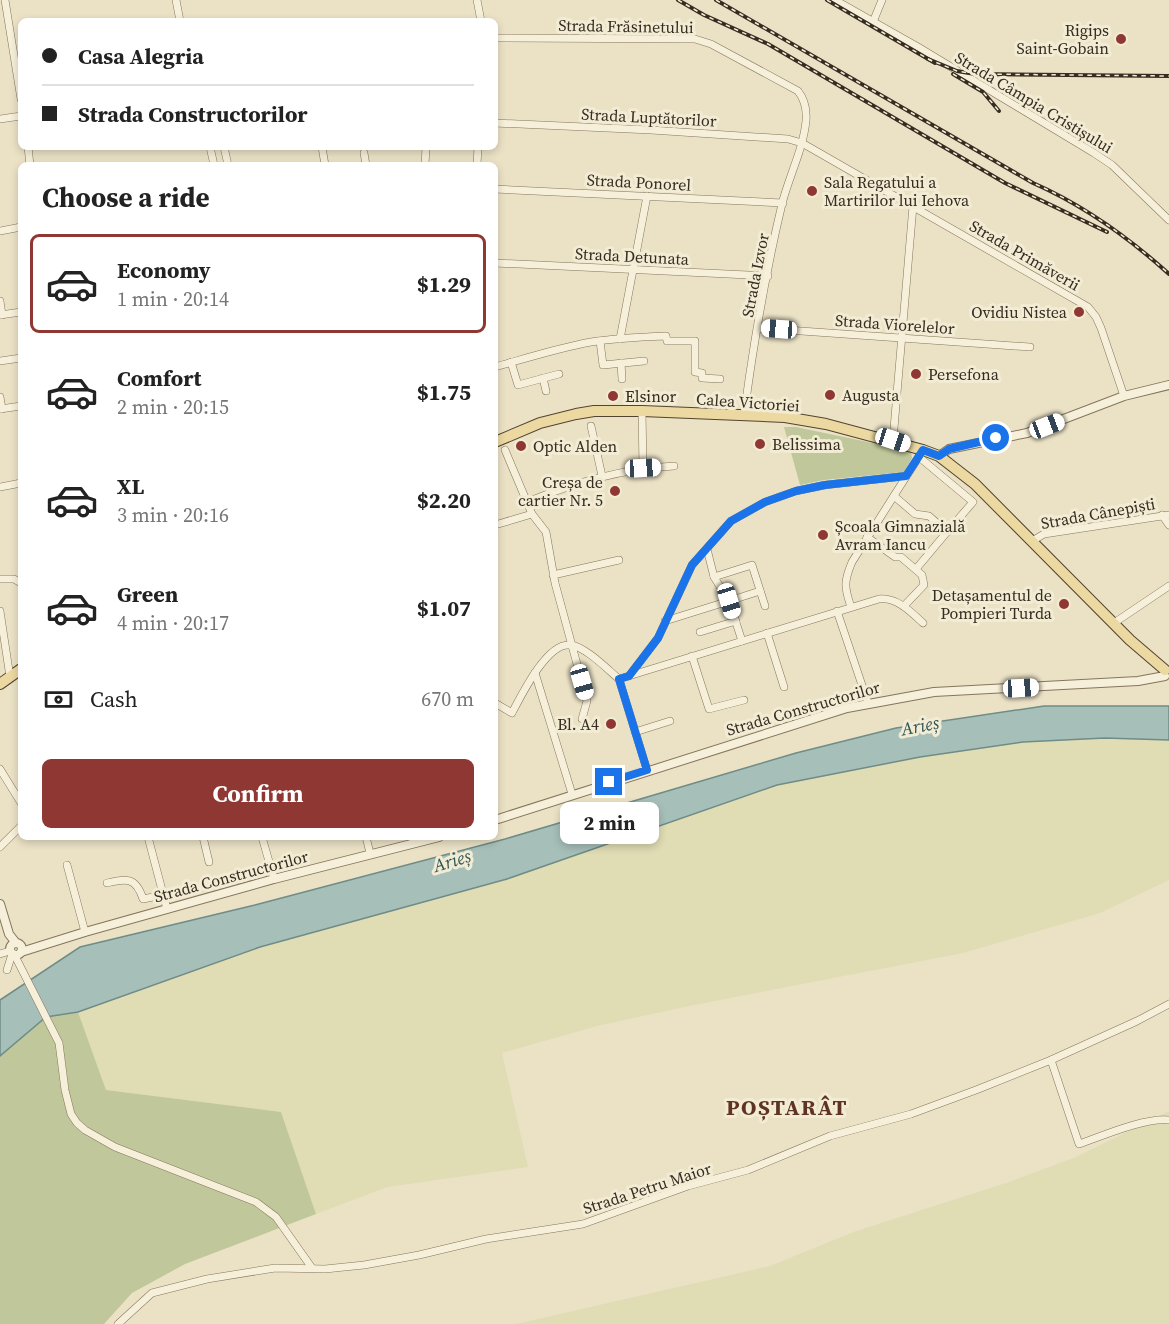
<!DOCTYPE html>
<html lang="en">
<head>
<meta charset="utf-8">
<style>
  body { margin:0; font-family:"Source Serif 4",serif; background:#f2f2f2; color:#222; height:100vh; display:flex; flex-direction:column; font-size:22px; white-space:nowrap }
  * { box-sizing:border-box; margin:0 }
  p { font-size:20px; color:#767676 }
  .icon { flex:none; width:33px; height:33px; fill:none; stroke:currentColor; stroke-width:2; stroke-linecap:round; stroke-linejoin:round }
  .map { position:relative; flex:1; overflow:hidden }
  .side { position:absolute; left:18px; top:162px; width:480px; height:678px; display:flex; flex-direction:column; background:#fff; border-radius:9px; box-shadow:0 3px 9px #0003 }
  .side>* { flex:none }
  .hud { position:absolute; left:18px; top:18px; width:480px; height:132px; border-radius:9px; box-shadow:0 3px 9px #0003; display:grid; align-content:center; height:132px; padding:0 24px; background:#fff }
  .end { position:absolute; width:27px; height:27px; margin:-14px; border:8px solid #1a73e8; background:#fff; box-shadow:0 0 0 3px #fff }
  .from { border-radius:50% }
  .bubble { position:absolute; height:42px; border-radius:9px; background:#fff; box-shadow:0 3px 9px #0003; font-size:20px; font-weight:700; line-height:42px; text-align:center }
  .car { position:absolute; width:18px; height:36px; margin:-18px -9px; border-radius:8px; box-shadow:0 0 4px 2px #0007; background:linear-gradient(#fff 24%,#345 0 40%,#fff 0 76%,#345 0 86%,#fff 0) }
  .hud b { display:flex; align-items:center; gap:21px; height:57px; font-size:22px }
  .hud b+b { border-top:2px solid #e0e0e0 }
  .hud i { width:15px; height:15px; background:#222 }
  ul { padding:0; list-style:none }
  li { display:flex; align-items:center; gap:18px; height:99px; margin:0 12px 9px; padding:0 12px; border:3px solid transparent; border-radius:9px }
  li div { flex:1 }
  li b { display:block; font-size:22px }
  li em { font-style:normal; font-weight:700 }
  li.on { border-color:#8f3732 }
  li>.icon { width:54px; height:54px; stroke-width:1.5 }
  h2 { padding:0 24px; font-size:27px; line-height:72px }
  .pay { display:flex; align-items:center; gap:15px; height:66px; padding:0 24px; font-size:22px }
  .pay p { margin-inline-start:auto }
  .primary-button { display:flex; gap:12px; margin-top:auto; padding:12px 24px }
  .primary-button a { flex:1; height:69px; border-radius:9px; background:#8f3732; color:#fff; font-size:24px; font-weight:700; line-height:69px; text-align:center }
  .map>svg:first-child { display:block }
  .farmland { fill:#e0dcb4 }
  .green { fill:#c0c89b }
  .water { fill:#a7bfb9; stroke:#6f8c87; stroke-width:1.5 }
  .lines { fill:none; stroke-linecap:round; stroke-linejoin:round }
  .minor-casing { stroke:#85755d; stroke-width:8 }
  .tertiary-casing { stroke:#85755d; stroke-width:10 }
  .primary-casing { stroke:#534331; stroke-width:12 }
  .minor { stroke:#f6efd9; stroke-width:7 }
  .tertiary { stroke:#f6efd9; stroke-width:8 }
  .primary { stroke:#ebd9a1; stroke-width:10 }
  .rail-casing { stroke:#362c20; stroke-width:4 }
  .rail { stroke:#f3ecd5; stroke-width:1.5; stroke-dasharray:4.5; stroke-linecap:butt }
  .route { stroke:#1a73e8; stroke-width:8 }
  .poi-dot { fill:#8f3732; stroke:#f3ecd5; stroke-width:2 }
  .labels { text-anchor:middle; stroke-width:6; stroke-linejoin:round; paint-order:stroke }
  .street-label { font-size:16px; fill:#362c20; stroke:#f3ecd5 }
  .poi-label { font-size:16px; fill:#362c20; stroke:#f3ecd5; text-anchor:start }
  .water-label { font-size:18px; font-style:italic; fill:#305555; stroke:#f3ecd5 }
  .district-label { font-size:22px; font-weight:bold; letter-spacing:1.5px; fill:#5f3323; stroke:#f3ecd5 }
</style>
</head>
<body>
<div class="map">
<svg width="1169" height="1324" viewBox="0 0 1169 1324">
  <rect width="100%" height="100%" fill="#ebe2c6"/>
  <g class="farmland">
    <path d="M1105,738L1169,740V880L1100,913L963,953L694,1005L597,1026L502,1053L528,1167L387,1187L316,1214L281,1112L106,1090L78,1012L260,947L507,879L777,785L920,757L1023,742Z"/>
    <path d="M1169,1111V1324H516L770,1266L856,1231L1006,1183L1076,1157Z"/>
  </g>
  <g class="green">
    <path d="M784,427H796L911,451L912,458L904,472L824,480L800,485Z"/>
    <path d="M78,1012L106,1090L281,1112L316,1214L185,1264L132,1293L104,1324H0V1056L46,1017Z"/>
  </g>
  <path class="water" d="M1044,706H1169V740L1105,738L1023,742L920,757L777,785L507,879L260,947L78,1012L46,1017L0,1056V1000L80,947L255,905L505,839L796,753L896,728Z"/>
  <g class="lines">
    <defs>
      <g id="minor">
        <path d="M5,0L21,99"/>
        <path d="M176,0L180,21"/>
        <path d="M477,0L481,21"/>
        <path d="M835,0L918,47L1094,153L1112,165L1169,220"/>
        <path d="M873,22L882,0"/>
        <path d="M495,38L695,39L711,44L798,91C805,100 807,109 806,121C803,150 789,176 782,204C766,271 753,347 744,415"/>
        <path d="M0,119L21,116"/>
        <path d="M495,123L651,130L788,139L802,143L1088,307L1096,317L1101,328L1124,396"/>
        <path d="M28,147L30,165"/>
        <path d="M210,147L214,165"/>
        <path d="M224,147L228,165"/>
        <path d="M322,147L325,165"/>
        <path d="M364,153L366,165"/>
        <path d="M425,165L426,147"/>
        <path d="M477,165L478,147"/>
        <path d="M495,189L783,203"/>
        <path d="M0,231L21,227"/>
        <path d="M495,263L768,276"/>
        <path d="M0,301L2,315"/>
        <path d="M0,315L21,312"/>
        <path d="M758,328L1030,347"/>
        <path d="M620,339L647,196"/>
        <path d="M600,341L603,365L644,361"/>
        <path d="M0,361L21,358"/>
        <path d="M511,362L518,385L559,374"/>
        <path d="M621,363L622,379"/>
        <path d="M495,367C527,358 558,348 591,342C616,338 641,337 666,336L667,341H695V372L702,373V378L720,379"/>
        <path d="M543,378L546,391"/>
        <path d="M0,397L2,409"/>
        <path d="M0,409L21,406"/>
        <path d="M642,411L643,468"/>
        <path d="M591,426L602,476"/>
        <path d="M893,440L913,206"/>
        <path d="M505,450L532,514L546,532L555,583L587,701L582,719"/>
        <path d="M919,457L973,502L947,532"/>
        <path d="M0,487L21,483"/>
        <path d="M894,496L915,514L929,516L947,532L916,569"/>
        <path d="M527,502C577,482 621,469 674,466"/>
        <path d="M1162,515L1169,525"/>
        <path d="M495,525L532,514"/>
        <path d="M867,537L895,557H901L922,575L924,585L904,606"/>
        <path d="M1032,541L1044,534L1169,515"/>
        <path d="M707,549L714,577L729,601L760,591"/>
        <path d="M553,575L619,560"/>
        <path d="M714,577L752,565L765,606"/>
        <path d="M0,579H14L21,583"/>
        <path d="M851,607C844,587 844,581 852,562L923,450"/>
        <path d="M0,611L10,677"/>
        <path d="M837,611L868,703"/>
        <path d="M665,621L729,601L742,641"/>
        <path d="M1114,623L1169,586"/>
        <path d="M700,632L736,621"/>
        <path d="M767,633L784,687"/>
        <path d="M692,656L709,709L744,700"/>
        <path d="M535,673L572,794"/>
        <path d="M629,676L658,638L692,565L731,521L765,502L796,491L825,485L906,476"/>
        <path d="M619,679L879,599C897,597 911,612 923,623"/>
        <path d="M619,679L647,770"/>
        <path d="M495,703L512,713C521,696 547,642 570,645C585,646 608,670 619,679"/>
        <path d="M635,732L670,721"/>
        <path d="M0,769L21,803"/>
        <path d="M148,837L167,909"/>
        <path d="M203,837L209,862"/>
        <path d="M262,837L274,879"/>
        <path d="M366,837L370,853"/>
        <path d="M0,847L21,826"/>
        <path d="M67,865L85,932"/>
        <path d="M107,883C126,878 136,877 143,899L163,895"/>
        <path d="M0,954L10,951"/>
        <path d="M14,954L59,1043L65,1090L71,1114L77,1123L85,1130L115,1147L256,1202L276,1217L312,1268"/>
        <path d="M7,970L12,954"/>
        <path d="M1051,1060L1079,1144C1102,1136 1146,1117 1169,1120"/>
        <path d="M118,1324L152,1293L207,1279L275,1268L325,1269L364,1265L419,1255L486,1239L583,1224L688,1186L748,1170L830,1136L911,1114L976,1090L1051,1060L1137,1021L1169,1004"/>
      </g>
      <g id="tertiary">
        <path d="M939,456L949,449L1027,433L1124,396L1169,385"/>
        <path d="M495,820L847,708L934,692L1138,681L1165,676"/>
        <path d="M0,904L9,934L16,943"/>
        <circle cx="16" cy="949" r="6"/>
        <path d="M21,952L85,932L274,879L439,837"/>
      </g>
      <g id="primary">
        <path d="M495,442L540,423L576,414L594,411H642L785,417L826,424L923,450L939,456L975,484L1130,640L1165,670"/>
        <path d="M0,684L21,669"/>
      </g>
    </defs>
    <use href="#minor" class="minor-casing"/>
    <use href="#tertiary" class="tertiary-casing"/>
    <use href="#primary" class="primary-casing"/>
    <use href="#minor" class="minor"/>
    <use href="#tertiary" class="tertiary"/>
    <use href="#primary" class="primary"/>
    <defs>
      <g id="rail">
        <path d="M678,0L704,15L768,44L1005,183L1107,232"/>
        <path d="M716,0L1033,183C1083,205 1128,237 1169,274"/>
        <path d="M827,0L935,63"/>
        <path d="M928,59L957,71L975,74L1169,76"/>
        <path d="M953,74L983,92L999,111"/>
      </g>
    </defs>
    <use href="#rail" class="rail-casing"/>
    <use href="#rail" class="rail"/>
  </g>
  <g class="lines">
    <path class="route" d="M609,782L647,770L619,679L629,676L658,638L692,565L731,521L765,502L796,491L825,485L906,476L923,450L939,456L949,449L996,438"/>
  </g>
  <g class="poi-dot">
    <circle cx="1121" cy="39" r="6"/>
    <circle cx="812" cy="191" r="6"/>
    <circle cx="1079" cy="312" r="6"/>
    <circle cx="916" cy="374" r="6"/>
    <circle cx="830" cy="395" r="6"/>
    <circle cx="613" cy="396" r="6"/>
    <circle cx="760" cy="444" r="6"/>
    <circle cx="521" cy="446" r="6"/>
    <circle cx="615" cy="491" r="6"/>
    <circle cx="823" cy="535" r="6"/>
    <circle cx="1064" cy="604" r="6"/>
    <circle cx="611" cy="724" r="6"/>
  </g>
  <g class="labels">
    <g class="street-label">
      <text transform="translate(626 26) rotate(1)" y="6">Strada Frăsinetului</text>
      <text transform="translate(1034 102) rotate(31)" y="6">Strada Câmpia Cristișului</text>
      <text transform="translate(649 117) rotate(3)" y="6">Strada Luptătorilor</text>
      <text transform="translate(639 182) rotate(3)" y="6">Strada Ponorel</text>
      <text transform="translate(1025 255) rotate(30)" y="6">Strada Primăverii</text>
      <text transform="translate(632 256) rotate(3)" y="6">Strada Detunata</text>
      <text transform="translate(755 275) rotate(-79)" y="6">Strada Izvor</text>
      <text transform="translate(895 324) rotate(4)" y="6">Strada Viorelelor</text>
      <text transform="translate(748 402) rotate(4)" y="6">Calea Victoriei</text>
      <text transform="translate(1098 513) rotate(-10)" y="6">Strada Cânepiști</text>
      <text transform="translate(803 708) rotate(-16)" y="6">Strada Constructorilor</text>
      <text transform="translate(231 876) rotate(-15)" y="6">Strada Constructorilor</text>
      <text transform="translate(647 1188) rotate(-18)" y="6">Strada Petru Maior</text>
    </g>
    <g class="poi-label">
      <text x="1109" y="36" text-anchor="end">Rigips<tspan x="1109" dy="18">Saint-Gobain</tspan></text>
      <text x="824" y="188">Sala Regatului a<tspan x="824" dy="18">Martirilor lui Iehova</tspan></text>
      <text x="1067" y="318" text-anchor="end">Ovidiu Nistea</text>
      <text x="928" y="380">Persefona</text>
      <text x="842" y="401">Augusta</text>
      <text x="625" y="402">Elsinor</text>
      <text x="772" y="450">Belissima</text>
      <text x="533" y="452">Optic Alden</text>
      <text x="603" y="488" text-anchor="end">Creșa de<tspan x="603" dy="18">cartier Nr. 5</tspan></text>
      <text x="835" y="532">Școala Gimnazială<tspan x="835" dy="18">Avram Iancu</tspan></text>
      <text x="1052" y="601" text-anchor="end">Detașamentul de<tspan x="1052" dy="18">Pompieri Turda</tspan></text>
      <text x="599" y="730" text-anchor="end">Bl. A4</text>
    </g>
    <g class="water-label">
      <text transform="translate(920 726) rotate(-11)" y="6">Arieș</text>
      <text transform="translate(452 861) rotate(-17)" y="6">Arieș</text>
    </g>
    <g class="district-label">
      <text x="787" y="1115">POȘTARÂT</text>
    </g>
  </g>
</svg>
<i class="end from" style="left:996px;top:438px"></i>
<i class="end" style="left:609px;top:782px"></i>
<div class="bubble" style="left:560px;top:802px;width:99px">2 min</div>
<i class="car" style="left:779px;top:329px;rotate:274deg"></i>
<i class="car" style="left:1047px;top:426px;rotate:69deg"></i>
<i class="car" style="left:893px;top:440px;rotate:108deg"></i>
<i class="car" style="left:643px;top:468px;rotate:87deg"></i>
<i class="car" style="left:729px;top:601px;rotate:163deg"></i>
<i class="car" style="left:582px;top:682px;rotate:164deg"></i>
<i class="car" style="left:1021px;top:688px;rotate:87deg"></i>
<div class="hud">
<b><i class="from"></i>Casa Alegria</b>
<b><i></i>Strada Constructorilor</b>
</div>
<section class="side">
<h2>Choose a ride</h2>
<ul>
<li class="on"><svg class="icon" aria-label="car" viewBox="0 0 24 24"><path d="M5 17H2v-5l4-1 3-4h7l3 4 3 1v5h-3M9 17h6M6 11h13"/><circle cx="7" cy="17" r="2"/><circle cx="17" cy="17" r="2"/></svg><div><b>Economy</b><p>1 min · 20:14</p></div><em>$1.29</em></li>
<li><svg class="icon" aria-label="car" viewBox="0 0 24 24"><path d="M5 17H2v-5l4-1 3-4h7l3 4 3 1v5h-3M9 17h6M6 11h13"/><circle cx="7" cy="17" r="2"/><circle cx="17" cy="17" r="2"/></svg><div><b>Comfort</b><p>2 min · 20:15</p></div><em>$1.75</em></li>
<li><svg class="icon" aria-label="car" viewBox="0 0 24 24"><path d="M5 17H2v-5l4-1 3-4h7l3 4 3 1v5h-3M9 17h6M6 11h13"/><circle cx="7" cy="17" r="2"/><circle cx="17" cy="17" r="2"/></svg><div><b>XL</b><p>3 min · 20:16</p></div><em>$2.20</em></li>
<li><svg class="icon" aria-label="car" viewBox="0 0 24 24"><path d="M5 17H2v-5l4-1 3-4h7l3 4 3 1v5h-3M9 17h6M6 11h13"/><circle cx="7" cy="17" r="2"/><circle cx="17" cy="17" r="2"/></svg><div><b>Green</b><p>4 min · 20:17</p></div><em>$1.07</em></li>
</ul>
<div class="pay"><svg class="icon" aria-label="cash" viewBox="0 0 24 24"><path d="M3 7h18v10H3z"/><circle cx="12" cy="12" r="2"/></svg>Cash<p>670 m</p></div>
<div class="primary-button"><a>Confirm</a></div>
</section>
</div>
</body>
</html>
